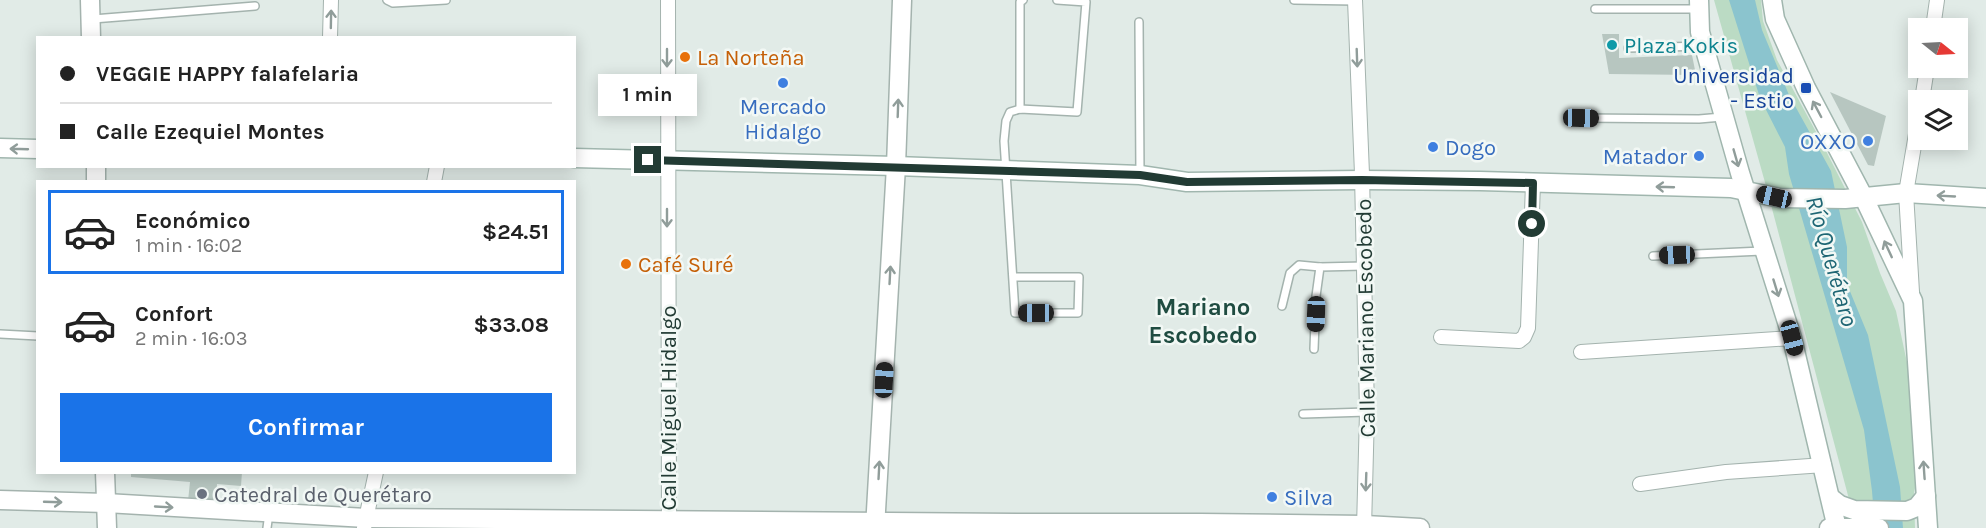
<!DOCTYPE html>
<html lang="es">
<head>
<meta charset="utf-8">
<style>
  body { margin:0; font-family:Karla,sans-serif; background:#f6f6f6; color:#222; height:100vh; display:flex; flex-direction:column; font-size:22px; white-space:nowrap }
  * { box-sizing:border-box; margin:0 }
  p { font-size:20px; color:#767676 }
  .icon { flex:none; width:33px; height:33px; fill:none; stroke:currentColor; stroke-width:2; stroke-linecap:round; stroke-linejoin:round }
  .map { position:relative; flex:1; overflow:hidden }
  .drawer { position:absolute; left:36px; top:180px; width:540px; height:294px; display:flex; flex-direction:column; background:#fff; border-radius:0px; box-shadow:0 3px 15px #0003 }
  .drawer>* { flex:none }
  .guide { position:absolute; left:36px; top:36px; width:540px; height:132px; border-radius:0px; box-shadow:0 3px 15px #0003; display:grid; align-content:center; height:132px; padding:0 24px; background:#fff }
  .needle { width:39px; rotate:108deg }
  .fabs { position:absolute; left:1908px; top:18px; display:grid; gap:12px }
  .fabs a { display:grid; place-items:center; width:60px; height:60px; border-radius:0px; background:#fff; box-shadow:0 3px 15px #0003; font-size:30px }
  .end { position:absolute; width:27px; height:27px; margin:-14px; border:8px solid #223b34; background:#fff; box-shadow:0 0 0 3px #fff }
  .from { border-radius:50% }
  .bubble { position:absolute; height:42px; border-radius:0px; background:#fff; box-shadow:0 3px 15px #0003; font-size:20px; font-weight:700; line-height:42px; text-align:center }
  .car { position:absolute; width:18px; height:36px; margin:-18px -9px; border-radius:8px; box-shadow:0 0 4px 2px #0007; background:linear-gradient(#222 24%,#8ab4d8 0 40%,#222 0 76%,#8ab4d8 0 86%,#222 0) }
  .guide b { display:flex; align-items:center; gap:21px; height:57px; font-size:22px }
  .guide b+b { border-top:2px solid #e0e0e0 }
  .guide i { width:15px; height:15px; background:#222 }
  ul { padding:10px 0 0; list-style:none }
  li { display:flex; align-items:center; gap:18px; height:84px; margin:0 12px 9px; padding:0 12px; border:3px solid transparent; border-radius:0px }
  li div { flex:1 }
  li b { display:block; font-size:22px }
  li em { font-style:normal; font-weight:700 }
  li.active { border-color:#1a73e8 }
  li>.icon { width:54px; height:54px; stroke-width:1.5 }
  .primary-button { display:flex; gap:12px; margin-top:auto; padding:12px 24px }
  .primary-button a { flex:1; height:69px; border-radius:0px; background:#1a73e8; color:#fff; font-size:24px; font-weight:700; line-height:69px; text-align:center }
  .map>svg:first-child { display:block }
  .green { fill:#bbdbc4 }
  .water { fill:#8bc4ce }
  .building { fill:#b7c6c0 }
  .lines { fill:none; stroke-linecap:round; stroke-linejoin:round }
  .service-casing { stroke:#a4b3ae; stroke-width:10 }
  .minor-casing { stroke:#a4b3ae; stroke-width:16 }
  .tertiary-casing { stroke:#a4b3ae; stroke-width:21 }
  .secondary-casing { stroke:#a0b6ae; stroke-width:21 }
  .service { stroke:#fff; stroke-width:7 }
  .minor { stroke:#fff; stroke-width:14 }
  .tertiary { stroke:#fff; stroke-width:18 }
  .secondary { stroke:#fff; stroke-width:18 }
  .oneway { stroke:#909d9a }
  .route { stroke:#223b34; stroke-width:8 }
  .culture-dot { fill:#0f9aa8; stroke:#f2f8f5; stroke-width:2 }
  .food-dot { fill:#e8710a; stroke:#f2f8f5; stroke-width:2 }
  .shop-dot { fill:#3f7fe0; stroke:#f2f8f5; stroke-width:2 }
  .transit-dot { fill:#1a4fb4; stroke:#f2f8f5; stroke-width:2 }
  .worship-dot { fill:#6b7280; stroke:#f2f8f5; stroke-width:2 }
  .labels { text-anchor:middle; stroke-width:5; stroke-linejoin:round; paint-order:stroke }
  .culture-label { font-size:22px; fill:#0d838f; stroke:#f2f8f5; text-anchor:start }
  .food-label { font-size:22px; fill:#c56008; stroke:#f2f8f5; text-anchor:start }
  .transit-label { font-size:22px; fill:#164399; stroke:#f2f8f5; text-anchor:end }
  .shop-label { font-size:22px; fill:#366cbe; stroke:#f2f8f5; text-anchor:end }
  .street-label { font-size:22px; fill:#223b34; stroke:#f2f8f5 }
  .worship-label { font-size:22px; fill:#5b616d; stroke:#f2f8f5; text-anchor:start }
  .water-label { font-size:24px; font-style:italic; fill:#1f6674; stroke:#f2f8f5 }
  .neighbourhood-label { font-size:24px; font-weight:bold; fill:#1f4c41; stroke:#f2f8f5 }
</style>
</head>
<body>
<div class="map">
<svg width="1986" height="528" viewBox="0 0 1986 528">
  <rect width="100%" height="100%" fill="#e1ebe7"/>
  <path class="green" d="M1714,0H1761L1763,21L1777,60L1821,141L1862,222L1880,273L1896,311L1909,372L1920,465L1914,493L1915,528H1852L1850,503L1766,186Z"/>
  <path class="water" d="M1729,0H1755L1762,30L1789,95L1831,171L1847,247V284L1868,335L1900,487L1903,528H1875L1872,491L1864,430L1789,174L1785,147L1760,98Z"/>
  <g class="building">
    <path d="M1602,34H1619V58L1692,55L1696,75L1609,74Z"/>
    <path d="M1830,92L1886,116L1874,166L1868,165Z"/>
    <path d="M131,472H242L241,486L217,484L216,503L188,501L190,482L131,477Z"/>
  </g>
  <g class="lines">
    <defs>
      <g id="service">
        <path d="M387,0L393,3L446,0"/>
        <path d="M1294,0L1355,1"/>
        <path d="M1595,9H1699"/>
        <path d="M93,19L255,6"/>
        <path d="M1139,22L1140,175"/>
        <path d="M1628,48L1704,46"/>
        <path d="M1020,109V2L1023,0"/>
        <path d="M1581,118L1699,119L1722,117"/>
        <path d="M1653,256L1762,251"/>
        <path d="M1013,277H1079L1078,313H1015L1004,141L1006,121L1010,112L1020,109L1077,112L1086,2L1057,0"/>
        <path d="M1282,306L1290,273L1299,265L1320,267"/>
        <path d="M0,334L38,336"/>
        <path d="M1314,349L1316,296L1320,267L1364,266"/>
        <path d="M1303,414L1367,412"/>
        <path d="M267,528L269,513"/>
      </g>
      <g id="minor">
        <path d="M668,0L669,528"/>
        <path d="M1355,0L1362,174L1367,412L1364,528"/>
        <path d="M1933,28L1937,0"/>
        <path d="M330,38L331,0"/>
        <path d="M1922,100L1927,68"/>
        <path d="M434,182L437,166"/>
        <path d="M1912,292L1906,193L1918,122"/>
        <path d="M1441,337L1519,341L1524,337L1528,328L1533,183"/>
        <path d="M1581,352L1792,338"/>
        <path d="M1640,484L1726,472L1824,465"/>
        <path d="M364,528L376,472"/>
      </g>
      <g id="tertiary">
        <path d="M90,0L91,38"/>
        <path d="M96,166V182"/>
        <path d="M105,472L107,528"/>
        <path d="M0,500L106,503L366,518L1016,523H1200L1365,525L1420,528"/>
        <path d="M875,528L896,166L902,0"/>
        <path d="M1829,528H1879"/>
      </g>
      <g id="secondary">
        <path d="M1699,0L1700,32L1740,173L1792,338L1837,528"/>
        <path d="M1772,0L1775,19L1806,88L1864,198L1913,301L1928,528"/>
        <path d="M0,148L38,149"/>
        <path d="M574,158L896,166L1140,175L1187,182L1362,180L1480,181L1731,188L1780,198L1845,199L1906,193L1986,198"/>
        <path d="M1831,498L1840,505L1854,510L1907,511L1917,507L1926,496"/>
      </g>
    </defs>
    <use href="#service" class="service-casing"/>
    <use href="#minor" class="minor-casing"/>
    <use href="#tertiary" class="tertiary-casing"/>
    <use href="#secondary" class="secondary-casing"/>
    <use href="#service" class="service"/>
    <use href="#minor" class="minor"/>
    <use href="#tertiary" class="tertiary"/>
    <use href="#secondary" class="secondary"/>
  </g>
  <defs><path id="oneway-shaft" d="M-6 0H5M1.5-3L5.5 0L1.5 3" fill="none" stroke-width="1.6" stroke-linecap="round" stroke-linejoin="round" transform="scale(1.5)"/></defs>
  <g class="oneway">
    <use href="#oneway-shaft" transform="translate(331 19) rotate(-89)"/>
    <use href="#oneway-shaft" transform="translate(667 58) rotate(90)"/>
    <use href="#oneway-shaft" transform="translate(1357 58) rotate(88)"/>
    <use href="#oneway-shaft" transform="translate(898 108) rotate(-88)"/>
    <use href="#oneway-shaft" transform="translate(1817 109) rotate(-118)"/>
    <use href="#oneway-shaft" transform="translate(19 149) rotate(-178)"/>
    <use href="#oneway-shaft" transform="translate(1736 158) rotate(74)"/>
    <use href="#oneway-shaft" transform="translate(1665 187) rotate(-178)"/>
    <use href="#oneway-shaft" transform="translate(1946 196) rotate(-177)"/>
    <use href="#oneway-shaft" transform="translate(667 218) rotate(90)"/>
    <use href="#oneway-shaft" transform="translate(1888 249) rotate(-115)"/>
    <use href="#oneway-shaft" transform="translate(890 275) rotate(-87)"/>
    <use href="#oneway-shaft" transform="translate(1776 288) rotate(73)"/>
    <use href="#oneway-shaft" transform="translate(879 470) rotate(-87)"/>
    <use href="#oneway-shaft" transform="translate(1924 470) rotate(-94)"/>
    <use href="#oneway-shaft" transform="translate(1366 482) rotate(92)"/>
    <use href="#oneway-shaft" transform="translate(53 502) rotate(2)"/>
    <use href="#oneway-shaft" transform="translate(164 507) rotate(3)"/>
  </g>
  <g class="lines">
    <path class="route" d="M648,160L1140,175L1187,182L1362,180L1533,183L1532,224"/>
  </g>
  <circle class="culture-dot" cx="1612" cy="45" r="6"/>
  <g class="food-dot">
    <circle cx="685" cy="57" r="6"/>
    <circle cx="626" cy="264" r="6"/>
  </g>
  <g class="shop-dot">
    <circle cx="783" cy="83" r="6"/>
    <circle cx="1868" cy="141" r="6"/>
    <circle cx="1433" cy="147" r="6"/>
    <circle cx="1699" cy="156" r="6"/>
    <circle cx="1272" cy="497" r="6"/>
  </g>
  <rect class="transit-dot" x="1800" y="82" width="12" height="12" rx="3"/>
  <circle class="worship-dot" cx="202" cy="494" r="6"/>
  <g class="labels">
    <g class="culture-label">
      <text x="1624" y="53">Plaza Kokis</text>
    </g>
    <g class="food-label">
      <text x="697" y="65">La Norteña</text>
      <text x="638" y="272">Café Suré</text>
    </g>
    <g class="transit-label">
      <text x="1794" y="83">Universidad<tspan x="1794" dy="25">- Estio</tspan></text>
    </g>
    <g class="shop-label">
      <text x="783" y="114" text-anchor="middle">Mercado<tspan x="783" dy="25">Hidalgo</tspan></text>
      <text x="1856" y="149">OXXO</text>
      <text x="1445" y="155" text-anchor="start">Dogo</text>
      <text x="1687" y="164">Matador</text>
      <text x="1284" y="505" text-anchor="start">Silva</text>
    </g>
    <g class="street-label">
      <text transform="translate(1365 318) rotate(-91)" y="8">Calle Mariano Escobedo</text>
      <text transform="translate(668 408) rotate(-90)" y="8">Calle Miguel Hidalgo</text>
    </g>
    <g class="worship-label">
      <text x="214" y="502">Catedral de Querétaro</text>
    </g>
    <g class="water-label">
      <text transform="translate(1832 261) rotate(74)" y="8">Río Querétaro</text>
    </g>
    <g class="neighbourhood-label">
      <text x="1203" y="315">Mariano<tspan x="1203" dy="28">Escobedo</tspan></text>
    </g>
  </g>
</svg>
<div class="fabs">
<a><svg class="needle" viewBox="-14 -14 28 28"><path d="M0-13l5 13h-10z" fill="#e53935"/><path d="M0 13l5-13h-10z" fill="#767676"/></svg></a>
<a><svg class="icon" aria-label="layers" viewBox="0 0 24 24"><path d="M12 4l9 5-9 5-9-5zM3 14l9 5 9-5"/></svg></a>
</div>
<i class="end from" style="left:1532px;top:224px"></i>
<i class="end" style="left:648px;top:160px"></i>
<div class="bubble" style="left:598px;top:74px;width:99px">1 min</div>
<i class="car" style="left:1581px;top:118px;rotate:91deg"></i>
<i class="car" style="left:1774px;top:197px;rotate:283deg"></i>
<i class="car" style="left:1677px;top:255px;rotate:268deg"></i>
<i class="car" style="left:1036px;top:313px;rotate:270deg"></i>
<i class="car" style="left:1316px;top:314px;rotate:182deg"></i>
<i class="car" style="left:1792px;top:338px;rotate:165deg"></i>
<i class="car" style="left:884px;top:380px;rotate:3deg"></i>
<div class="guide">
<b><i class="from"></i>VEGGIE HAPPY falafelaria</b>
<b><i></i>Calle Ezequiel Montes</b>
</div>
<section class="drawer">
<ul>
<li class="active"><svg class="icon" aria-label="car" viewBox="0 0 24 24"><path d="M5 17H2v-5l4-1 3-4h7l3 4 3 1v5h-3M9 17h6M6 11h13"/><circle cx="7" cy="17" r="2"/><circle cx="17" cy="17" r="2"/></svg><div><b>Económico</b><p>1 min · 16:02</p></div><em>$24.51</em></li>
<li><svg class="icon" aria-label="car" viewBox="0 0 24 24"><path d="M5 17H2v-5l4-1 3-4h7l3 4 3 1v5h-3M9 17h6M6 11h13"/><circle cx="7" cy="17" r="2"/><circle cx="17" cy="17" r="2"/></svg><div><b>Confort</b><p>2 min · 16:03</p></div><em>$33.08</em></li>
</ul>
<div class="primary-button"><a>Confirmar</a></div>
</section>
</div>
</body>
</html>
